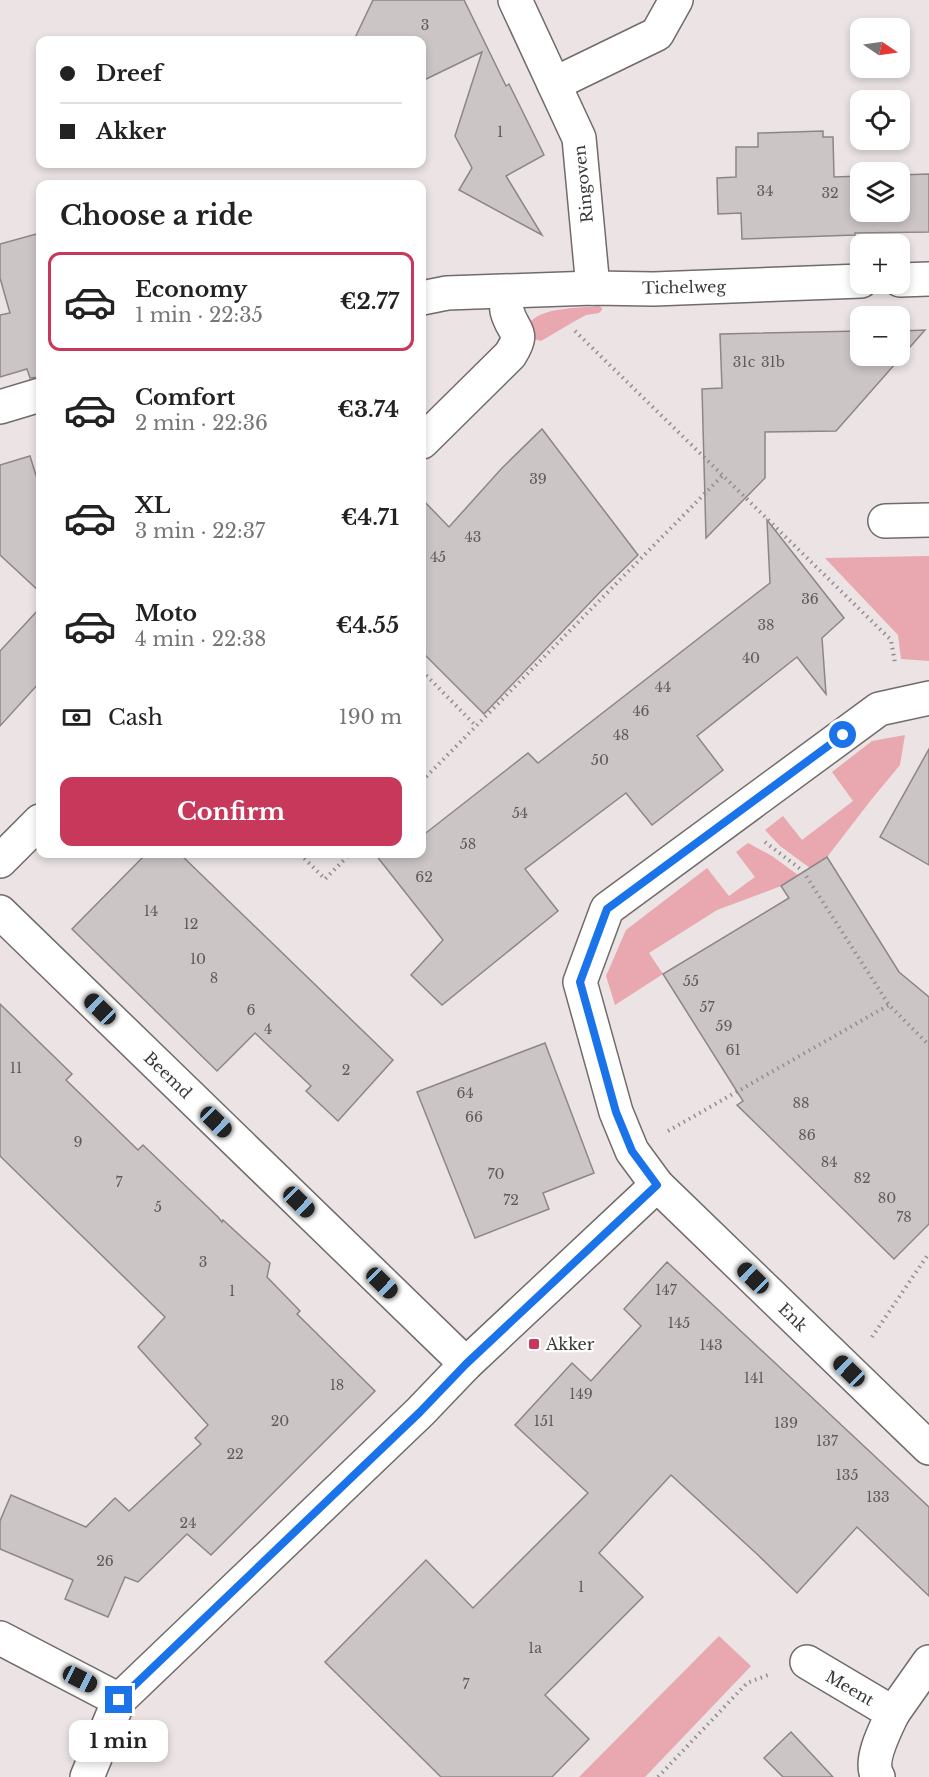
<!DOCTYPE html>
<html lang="en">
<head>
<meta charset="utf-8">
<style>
  body { margin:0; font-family:"Libre Baskerville",serif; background:#f2f2f2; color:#222; height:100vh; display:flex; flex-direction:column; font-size:22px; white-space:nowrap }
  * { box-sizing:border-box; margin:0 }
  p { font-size:20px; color:#767676 }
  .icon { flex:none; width:33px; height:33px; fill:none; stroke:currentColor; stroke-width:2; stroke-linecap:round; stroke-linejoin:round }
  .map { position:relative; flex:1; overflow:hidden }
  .sheet { position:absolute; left:36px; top:180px; width:390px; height:678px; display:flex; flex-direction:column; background:#fff; border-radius:12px; box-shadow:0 3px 9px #0003 }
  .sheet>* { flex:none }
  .banner { position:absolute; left:36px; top:36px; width:390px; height:132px; border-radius:12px; box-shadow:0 3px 9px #0003; display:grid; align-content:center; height:132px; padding:0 24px; background:#fff }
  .needle { width:39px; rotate:103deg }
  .buttons { position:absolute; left:850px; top:18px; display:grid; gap:12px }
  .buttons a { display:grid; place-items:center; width:60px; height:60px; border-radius:12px; background:#fff; box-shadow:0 3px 9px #0003; font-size:30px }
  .end { position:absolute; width:27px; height:27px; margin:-14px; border:8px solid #1a73e8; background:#fff; box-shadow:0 0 0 3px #fff }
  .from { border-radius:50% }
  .bubble { position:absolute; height:42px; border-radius:12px; background:#fff; box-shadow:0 3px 9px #0003; font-size:20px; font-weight:700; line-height:42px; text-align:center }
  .car { position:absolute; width:18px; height:36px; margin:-18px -9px; border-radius:8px; box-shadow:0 0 4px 2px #0007; background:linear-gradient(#222 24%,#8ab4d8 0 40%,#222 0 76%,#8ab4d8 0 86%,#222 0) }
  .banner b { display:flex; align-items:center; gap:21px; height:57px; font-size:22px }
  .banner b+b { border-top:2px solid #e0e0e0 }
  .banner i { width:15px; height:15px; background:#222 }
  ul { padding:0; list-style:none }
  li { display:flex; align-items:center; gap:18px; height:99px; margin:0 12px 9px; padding:0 12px; border:3px solid transparent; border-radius:12px }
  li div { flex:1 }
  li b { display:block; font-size:22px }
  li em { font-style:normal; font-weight:700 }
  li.active { border-color:#c7385b }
  li>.icon { width:54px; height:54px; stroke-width:1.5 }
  h2 { padding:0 24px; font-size:27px; line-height:72px }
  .pay { display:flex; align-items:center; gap:15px; height:66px; padding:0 24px; font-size:22px }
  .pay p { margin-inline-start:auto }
  .primary-button { display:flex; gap:12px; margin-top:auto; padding:12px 24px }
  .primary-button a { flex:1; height:69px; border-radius:12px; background:#c7385b; color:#fff; font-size:24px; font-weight:700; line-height:69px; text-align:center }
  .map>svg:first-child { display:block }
  .green { fill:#e9a7af }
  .building { fill:#ccc5c6; stroke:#8d8687; stroke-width:1.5 }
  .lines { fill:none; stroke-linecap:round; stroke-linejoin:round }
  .minor-casing { stroke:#716b6b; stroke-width:36 }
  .path { stroke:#938d8e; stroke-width:4; stroke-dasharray:1.5 4.5; stroke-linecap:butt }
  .minor { stroke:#fff; stroke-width:33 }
  .route { stroke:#1a73e8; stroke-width:8 }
  .poi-dot { fill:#c7385b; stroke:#fff; stroke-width:2 }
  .labels { text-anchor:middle; stroke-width:4.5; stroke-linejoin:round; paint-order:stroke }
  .number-label { font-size:14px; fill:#5f5b5c }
  .street-label { font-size:16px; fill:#3b3838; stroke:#fff }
  .poi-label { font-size:16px; fill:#3b3838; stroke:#fff; text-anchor:start }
</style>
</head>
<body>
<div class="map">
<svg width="929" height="1777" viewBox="0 0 929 1777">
  <rect width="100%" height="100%" fill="#ebe3e4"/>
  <g class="green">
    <path d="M599,306L602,308V310L599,313L586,315L575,321L541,341L534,339L529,324C539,307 581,308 599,306Z"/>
    <path d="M929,556V661L901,659L898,635L825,558Z"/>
    <path d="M905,735L900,765L871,800L827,857L810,868L780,846L765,830L783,816L802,840L853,801L832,772L872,741Z"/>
    <path d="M748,843L772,856L798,875L781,886L717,910L649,953L663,974L615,1005L606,976L626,930L707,868L729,896L755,877L736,852Z"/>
    <path d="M719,1636L751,1666L645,1777H579Z"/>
  </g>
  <g class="building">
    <path d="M373,0H464L506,86L509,84L544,155L506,176L542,235L459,190L472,168L455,136L482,52L422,81V40H354Z"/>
    <path d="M823,131V137H833L834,177L861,176V212H900V175L929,174V232L855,233V235L742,239L741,213L718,214L717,178L736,177V147H758V133Z"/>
    <path d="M40,233V377L30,378L27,369L0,377V315L10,313L0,278V244Z"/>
    <path d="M925,330L836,431L765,432V478L706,538L702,389L722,388L720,334L861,331V356H900V331Z"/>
    <path d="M542,429L638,555L601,591L484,714L422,652V499L449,527L502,468Z"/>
    <path d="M30,456L40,488V592L0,555V465Z"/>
    <path d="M767,520L844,618L822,638L826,694L797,657L697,736L723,770L652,825L626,793L525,869L558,911L442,1005L411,975L443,940L375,854H422V836L528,753L538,763L770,583Z"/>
    <path d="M40,608V682L0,726V651Z"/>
    <path d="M929,749V865L880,837Z"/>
    <path d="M146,854H180L393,1060L338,1121L306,1091L311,1086L255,1033L217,1071L72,929Z"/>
    <path d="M827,857L899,972L929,997V1224L894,1259L737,1105L743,1101L663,974L789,898L781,886Z"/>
    <path d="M0,1004L72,1074L66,1080L138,1150L143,1145L218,1217L222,1222L223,1220L270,1263L267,1277L300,1311L297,1314L375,1391L211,1555L187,1534L138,1582L125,1577L108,1617L65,1599L73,1580L0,1549V1521L11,1495L86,1527L115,1498L129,1511L201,1444L195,1438L208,1425L138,1347L165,1317L0,1156Z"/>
    <path d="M545,1043L594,1173L543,1193L549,1209L475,1238L417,1092Z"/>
    <path d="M667,1262L929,1507V1596L857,1527L797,1593L758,1555L671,1475L599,1553L643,1597L545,1695L589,1739L552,1777H441L325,1662L426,1560L473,1608L588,1493L515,1425L572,1363L591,1381L641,1326L624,1309Z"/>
    <path d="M791,1732L833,1777H783L764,1758Z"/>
  </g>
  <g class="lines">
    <defs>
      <g id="minor">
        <path d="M515,0L579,138L593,288"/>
        <path d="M554,84L657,34L676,0"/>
        <path d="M900,280L929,279"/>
        <path d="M422,298L447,293L593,288L654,289L861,281"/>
        <path d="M0,407L40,395"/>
        <path d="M422,442L510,355C526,330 513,334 507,311C506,306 507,298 507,292"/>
        <path d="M885,521L929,520"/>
        <path d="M0,861L40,821"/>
        <path d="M0,912L466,1364"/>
        <path d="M657,1185L929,1448"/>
        <path d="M0,1638L119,1700"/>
        <path d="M807,1662L893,1713C886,1728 868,1761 878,1777"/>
        <path d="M893,1713L929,1662"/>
        <path d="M87,1777L119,1700L420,1412L466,1364L657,1185L632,1151L616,1112L580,982L607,909L879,709L929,698"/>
      </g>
    </defs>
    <use href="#minor" class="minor-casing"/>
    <g class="path">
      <path d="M575,331L891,640L895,663"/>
      <path d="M422,671L476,726"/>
      <path d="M422,781L723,475"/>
      <path d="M765,842L803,871L889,1005L929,1045"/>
      <path d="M300,854L325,879L350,854"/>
      <path d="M668,1131L889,1005"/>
      <path d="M872,1337L929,1253"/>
      <path d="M658,1777L747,1683L768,1675"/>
    </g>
    <use href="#minor" class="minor"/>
  </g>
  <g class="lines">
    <path class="route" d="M119,1700L420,1412L466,1364L657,1185L632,1151L616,1112L580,982L607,909L843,735"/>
  </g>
  <rect class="poi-dot" x="528" y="1338" width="12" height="12" rx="3"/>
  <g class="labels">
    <g class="number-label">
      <text x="425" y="30">3</text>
      <text x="500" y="137">1</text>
      <text x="765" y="196">34</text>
      <text x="830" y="198">32</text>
      <text x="744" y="367">31c</text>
      <text x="773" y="367">31b</text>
      <text x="538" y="484">39</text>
      <text x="473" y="542">43</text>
      <text x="438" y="562">45</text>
      <text x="810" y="604">36</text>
      <text x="766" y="630">38</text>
      <text x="751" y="663">40</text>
      <text x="663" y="692">44</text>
      <text x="641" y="716">46</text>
      <text x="621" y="740">48</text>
      <text x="600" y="765">50</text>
      <text x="520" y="818">54</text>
      <text x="468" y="849">58</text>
      <text x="424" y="882">62</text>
      <text x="151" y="916">14</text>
      <text x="191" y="929">12</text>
      <text x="198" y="964">10</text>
      <text x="214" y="983">8</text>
      <text x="691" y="986">55</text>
      <text x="707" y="1012">57</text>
      <text x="251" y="1015">6</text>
      <text x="724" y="1031">59</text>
      <text x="268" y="1034">4</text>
      <text x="733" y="1055">61</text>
      <text x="16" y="1073">11</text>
      <text x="346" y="1075">2</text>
      <text x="465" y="1098">64</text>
      <text x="801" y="1108">88</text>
      <text x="474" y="1122">66</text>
      <text x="807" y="1140">86</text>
      <text x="78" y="1147">9</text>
      <text x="829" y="1167">84</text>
      <text x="496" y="1179">70</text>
      <text x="862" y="1183">82</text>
      <text x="119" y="1187">7</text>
      <text x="887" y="1203">80</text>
      <text x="511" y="1205">72</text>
      <text x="158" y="1212">5</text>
      <text x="904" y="1222">78</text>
      <text x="203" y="1267">3</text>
      <text x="666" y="1295">147</text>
      <text x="232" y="1296">1</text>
      <text x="679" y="1328">145</text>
      <text x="711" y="1350">143</text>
      <text x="754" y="1383">141</text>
      <text x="337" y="1390">18</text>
      <text x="581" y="1399">149</text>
      <text x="280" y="1426">20</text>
      <text x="544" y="1426">151</text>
      <text x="786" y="1428">139</text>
      <text x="827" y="1446">137</text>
      <text x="235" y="1459">22</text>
      <text x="847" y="1480">135</text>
      <text x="878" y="1502">133</text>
      <text x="188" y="1528">24</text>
      <text x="105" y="1566">26</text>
      <text x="581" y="1592">1</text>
      <text x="535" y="1653">1a</text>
      <text x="466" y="1689">7</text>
    </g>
    <g class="street-label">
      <text transform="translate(583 184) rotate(-96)" y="6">Ringoven</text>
      <text transform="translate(684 287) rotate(-1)" y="6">Tichelweg</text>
      <text transform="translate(168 1075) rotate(44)" y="6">Beemd</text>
      <text transform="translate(793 1317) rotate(44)" y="6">Enk</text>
      <text transform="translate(850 1688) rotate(30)" y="6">Meent</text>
    </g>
    <g class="poi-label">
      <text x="546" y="1350">Akker</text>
    </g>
  </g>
</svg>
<div class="buttons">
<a><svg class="needle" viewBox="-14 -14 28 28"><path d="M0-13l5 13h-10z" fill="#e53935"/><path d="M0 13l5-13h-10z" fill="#767676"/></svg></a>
<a><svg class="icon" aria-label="locate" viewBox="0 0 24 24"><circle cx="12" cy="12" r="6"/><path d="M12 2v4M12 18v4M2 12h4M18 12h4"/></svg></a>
<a><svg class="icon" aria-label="layers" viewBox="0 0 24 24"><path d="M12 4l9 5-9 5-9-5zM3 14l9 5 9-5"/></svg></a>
<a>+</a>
<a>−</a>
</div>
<i class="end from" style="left:843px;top:735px"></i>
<i class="end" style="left:119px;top:1700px"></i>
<div class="bubble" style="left:69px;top:1720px;width:99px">1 min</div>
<i class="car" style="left:100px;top:1009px;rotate:314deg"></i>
<i class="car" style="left:216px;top:1122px;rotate:134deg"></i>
<i class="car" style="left:299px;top:1202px;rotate:134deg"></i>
<i class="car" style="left:753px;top:1278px;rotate:314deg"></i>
<i class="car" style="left:382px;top:1283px;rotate:134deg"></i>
<i class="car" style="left:849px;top:1371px;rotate:314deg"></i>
<i class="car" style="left:80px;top:1679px;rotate:117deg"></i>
<div class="banner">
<b><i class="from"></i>Dreef</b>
<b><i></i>Akker</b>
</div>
<section class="sheet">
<h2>Choose a ride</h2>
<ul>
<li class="active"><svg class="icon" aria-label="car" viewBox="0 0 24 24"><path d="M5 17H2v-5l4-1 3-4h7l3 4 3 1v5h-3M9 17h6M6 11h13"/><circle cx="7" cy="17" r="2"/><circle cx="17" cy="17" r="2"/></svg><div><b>Economy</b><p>1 min · 22:35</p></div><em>€2.77</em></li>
<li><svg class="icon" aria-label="car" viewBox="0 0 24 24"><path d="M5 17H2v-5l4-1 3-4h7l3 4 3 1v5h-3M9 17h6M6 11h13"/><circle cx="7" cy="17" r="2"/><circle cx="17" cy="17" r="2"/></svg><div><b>Comfort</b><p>2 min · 22:36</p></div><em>€3.74</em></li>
<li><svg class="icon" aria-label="car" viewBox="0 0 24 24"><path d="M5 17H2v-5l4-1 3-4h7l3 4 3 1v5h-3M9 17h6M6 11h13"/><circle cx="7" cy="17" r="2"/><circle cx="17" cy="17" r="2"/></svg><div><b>XL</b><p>3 min · 22:37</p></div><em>€4.71</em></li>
<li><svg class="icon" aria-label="car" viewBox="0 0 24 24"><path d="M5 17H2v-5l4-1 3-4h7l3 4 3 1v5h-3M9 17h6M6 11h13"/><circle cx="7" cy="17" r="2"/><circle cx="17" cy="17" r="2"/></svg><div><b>Moto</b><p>4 min · 22:38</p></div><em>€4.55</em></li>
</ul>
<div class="pay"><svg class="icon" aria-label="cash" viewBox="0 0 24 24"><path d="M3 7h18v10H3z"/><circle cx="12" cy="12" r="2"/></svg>Cash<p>190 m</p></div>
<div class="primary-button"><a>Confirm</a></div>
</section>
</div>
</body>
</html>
